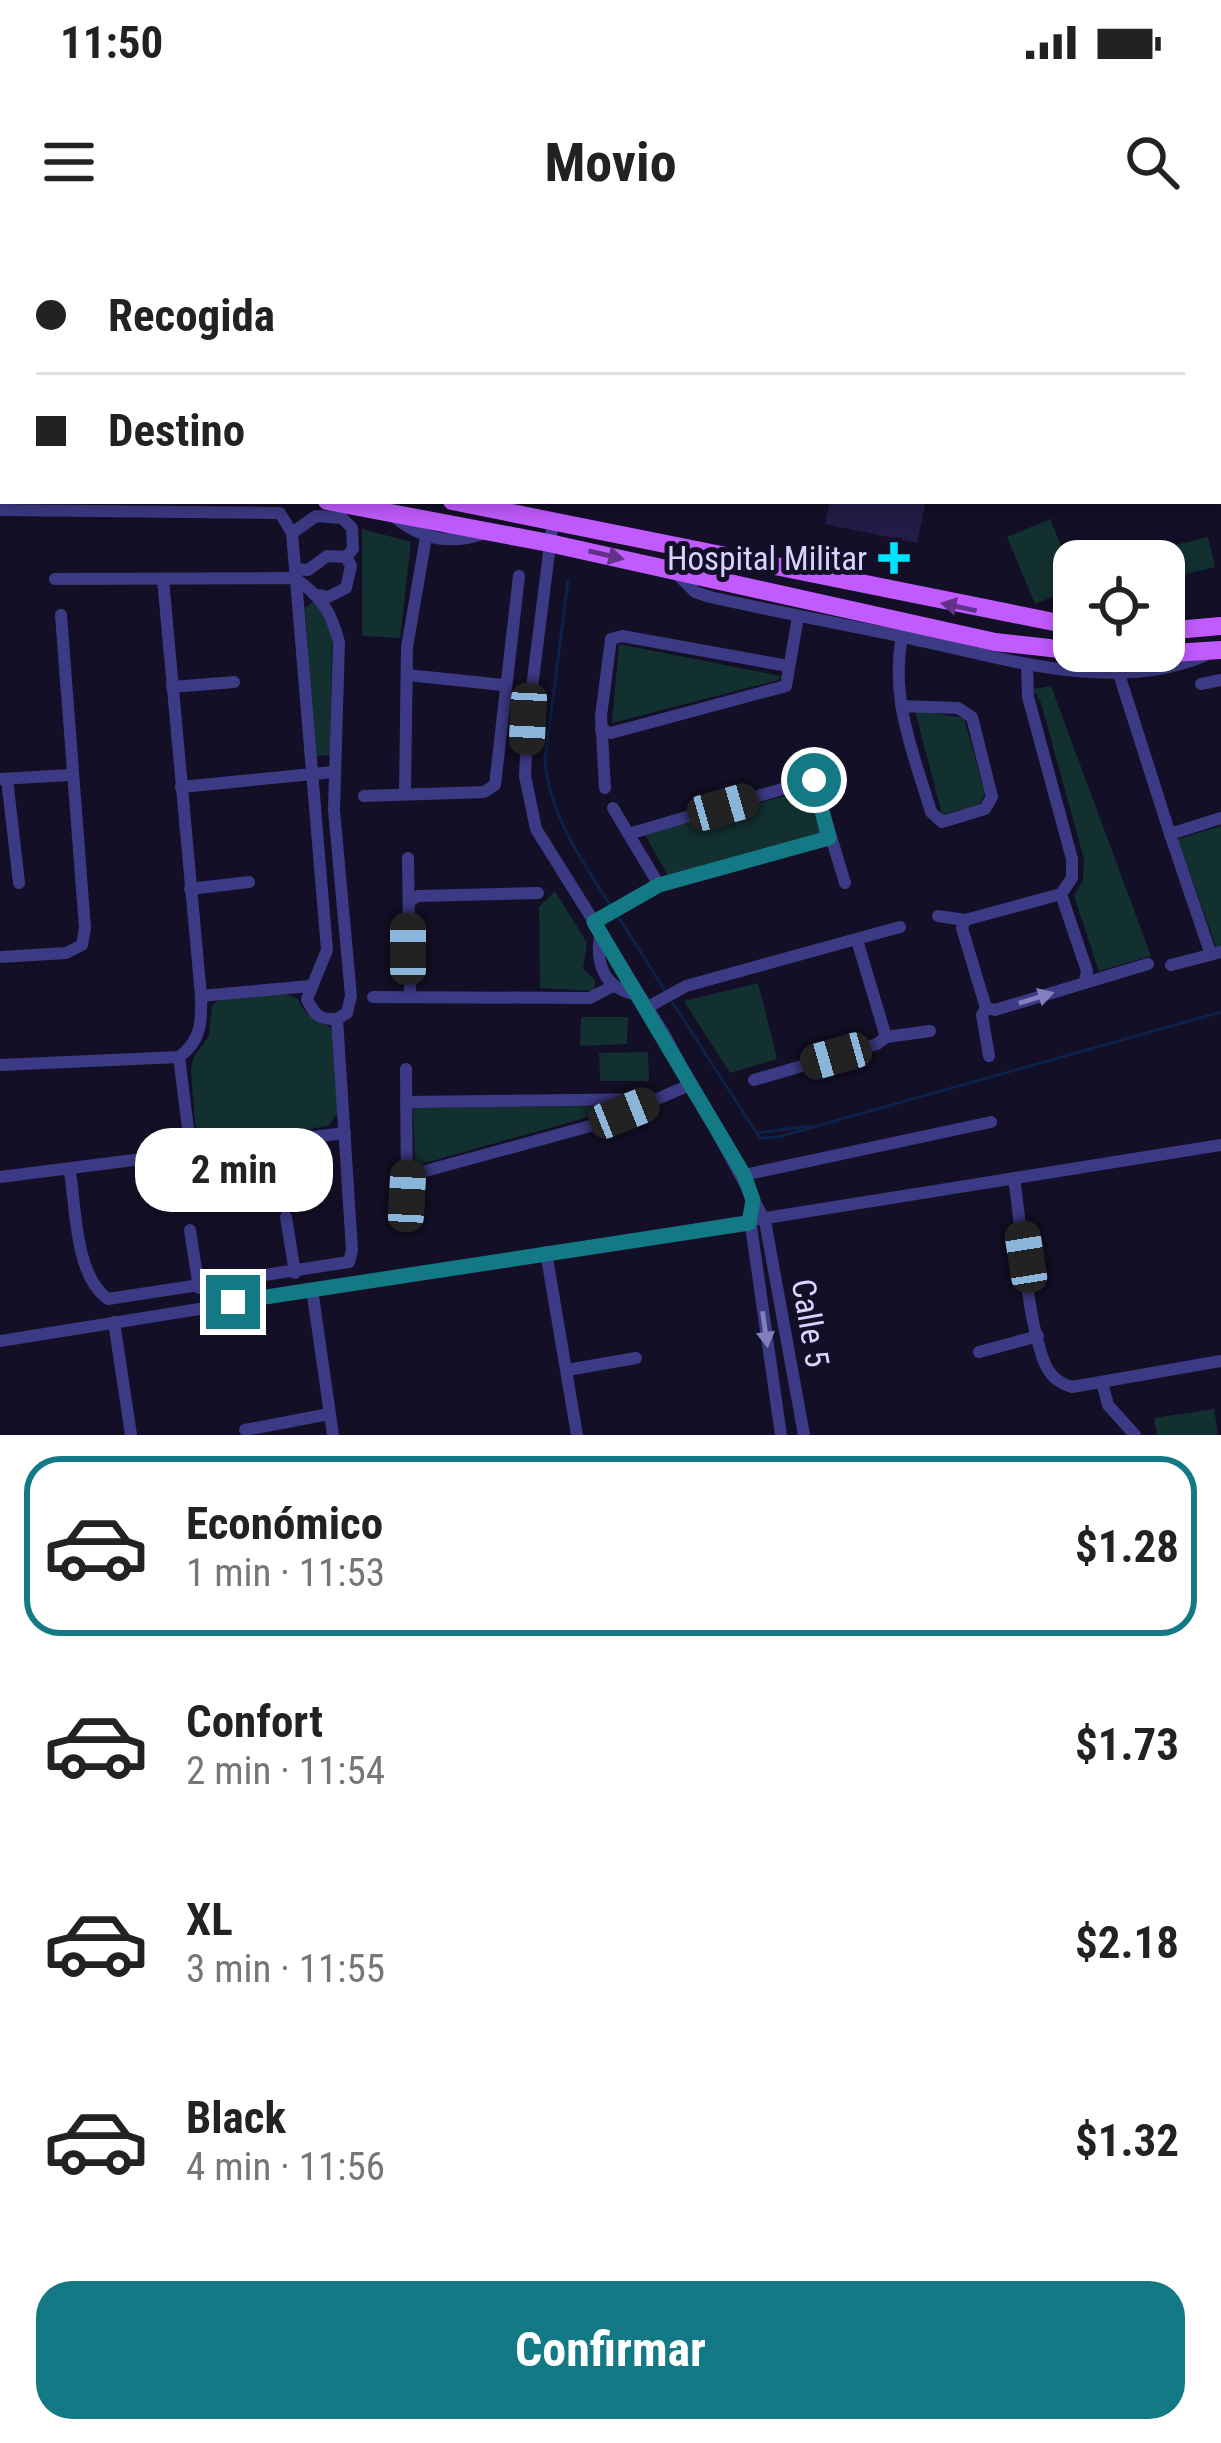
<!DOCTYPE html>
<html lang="es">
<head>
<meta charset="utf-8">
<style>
  body { margin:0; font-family:"Roboto Condensed",sans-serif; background:#f6f6f6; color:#222; height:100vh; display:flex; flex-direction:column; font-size:45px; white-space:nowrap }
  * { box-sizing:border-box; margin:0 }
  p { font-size:39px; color:#767676 }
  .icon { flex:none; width:66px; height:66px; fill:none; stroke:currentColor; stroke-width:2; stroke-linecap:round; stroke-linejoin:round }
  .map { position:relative; height:1195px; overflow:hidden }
  .drawer { display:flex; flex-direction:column; background:#fff; flex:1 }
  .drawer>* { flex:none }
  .hud { position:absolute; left:0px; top:0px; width:1221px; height:264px; box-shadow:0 6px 18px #0003; display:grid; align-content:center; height:264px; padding:0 36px; background:#fff }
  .buttons { position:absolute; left:1053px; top:300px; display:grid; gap:24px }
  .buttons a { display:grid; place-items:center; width:132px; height:132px; border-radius:24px; background:#fff; box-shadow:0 6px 18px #0003; font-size:60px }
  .end { position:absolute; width:54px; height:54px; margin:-27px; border:15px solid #137a85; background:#fff; box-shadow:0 0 0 6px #fff }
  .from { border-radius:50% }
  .bubble { position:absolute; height:84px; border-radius:36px; background:#fff; box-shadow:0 6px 18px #0003; font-size:39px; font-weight:700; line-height:84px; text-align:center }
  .car { position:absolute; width:36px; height:72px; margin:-36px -18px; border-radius:15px; box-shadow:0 0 9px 3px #0007; background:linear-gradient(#222 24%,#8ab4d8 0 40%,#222 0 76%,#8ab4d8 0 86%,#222 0) }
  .hud b { display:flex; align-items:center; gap:42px; height:114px; font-size:45px }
  .hud b+b { border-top:3px solid #e0e0e0 }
  .hud i { width:30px; height:30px; background:#222 }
  ul { padding:21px 0 0; list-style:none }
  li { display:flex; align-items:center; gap:36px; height:180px; margin:0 24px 18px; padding:0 12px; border:6px solid transparent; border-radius:36px }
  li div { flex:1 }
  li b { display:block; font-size:45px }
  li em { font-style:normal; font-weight:700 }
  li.on { border-color:#137a85 }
  li>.icon { width:108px; height:108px; stroke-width:1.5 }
  .primary-button { display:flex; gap:24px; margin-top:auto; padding:24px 36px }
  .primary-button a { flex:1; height:138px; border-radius:36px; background:#137a85; color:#fff; font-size:48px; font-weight:700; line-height:138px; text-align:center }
  .status { display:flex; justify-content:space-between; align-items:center; height:84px; padding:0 60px; background:#fff; direction:ltr }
  .status svg { height:33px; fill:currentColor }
  header { display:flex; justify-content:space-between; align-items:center; height:156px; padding:0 36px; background:#fff; font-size:54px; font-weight:700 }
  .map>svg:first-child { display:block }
  .green { fill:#12302f }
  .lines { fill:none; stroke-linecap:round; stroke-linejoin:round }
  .stream { stroke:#0c2248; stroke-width:3 }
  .building { fill:#241b47 }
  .street { stroke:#3d3a85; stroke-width:12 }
  .primary { stroke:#c25bff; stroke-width:18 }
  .oneway { fill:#623188 }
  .oneway2 { fill:#837fbc }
  .route { stroke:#137a85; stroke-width:15 }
  .poi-dot { fill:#00e5ff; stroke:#130f26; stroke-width:4.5 }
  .labels { text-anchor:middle; stroke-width:10; stroke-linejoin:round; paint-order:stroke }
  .poi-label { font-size:33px; fill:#d9d4ff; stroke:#130f26; text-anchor:end }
  .street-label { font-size:33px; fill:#d9d4ff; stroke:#130f26 }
</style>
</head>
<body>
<div class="status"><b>11:50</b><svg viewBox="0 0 49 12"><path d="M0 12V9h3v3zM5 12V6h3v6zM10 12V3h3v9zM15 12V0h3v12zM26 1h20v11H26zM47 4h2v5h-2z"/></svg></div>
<header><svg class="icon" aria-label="menu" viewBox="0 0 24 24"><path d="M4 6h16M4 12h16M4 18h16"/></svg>Movio<svg class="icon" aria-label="search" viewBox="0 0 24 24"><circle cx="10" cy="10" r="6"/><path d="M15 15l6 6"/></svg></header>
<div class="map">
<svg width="1221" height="1195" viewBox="0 0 1221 1195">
  <rect width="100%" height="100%" fill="#130f26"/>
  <g class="green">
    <path d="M1050,279L1074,336V348L1035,364L1007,297Z"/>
    <path d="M362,289L411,302L400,398L362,396Z"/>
    <path d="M1208,297L1215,327L1165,339L1158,309Z"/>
    <path d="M315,360L332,395L330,515L315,516L305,368Z"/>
    <path d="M619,404L781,436L779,440L612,483Z"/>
    <path d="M1051,446L1151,716L1099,731L1074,656L1083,640L1084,619L1041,463L1033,449Z"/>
    <path d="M915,470L964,478L985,554L980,564L942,575Z"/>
    <path d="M809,549L822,595L669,638L645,595Z"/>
    <path d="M1221,586V708L1217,710L1178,599Z"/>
    <path d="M555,651L587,703L583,729L595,740V751L540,748L539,667Z"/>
    <path d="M758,743L777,819L730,833L684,761Z"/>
    <path d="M286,754L298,759C308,784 323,776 332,791C343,809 338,850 339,871L328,886L211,905L196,893L191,831L193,818L209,796L212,765L221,759Z"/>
    <path d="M581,777H628L627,804L580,806Z"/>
    <path d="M648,812L649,841H600L599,813Z"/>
    <path d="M627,866L415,926L413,867Z"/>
    <path d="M1214,1169L1218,1195H1157L1154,1178Z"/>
  </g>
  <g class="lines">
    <g class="stream">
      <path d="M342,0V3"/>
      <path d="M568,341L545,520C549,575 583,622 612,668"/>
      <path d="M618,676L667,754"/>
      <path d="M672,762L760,898L778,897L1221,772"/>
      <path d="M759,893L809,886"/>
    </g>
  </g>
  <path class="building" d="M830,261H926L917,303L825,284Z"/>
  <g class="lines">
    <g class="street">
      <path d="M451,0L452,3"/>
      <path d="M542,0L543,3"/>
      <path d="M634,0L635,3"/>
      <path d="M0,270L280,273L292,293L316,276L342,278L352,288L353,309L346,317"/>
      <path d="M391,274C421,300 450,306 488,292"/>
      <path d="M553,281L528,479L525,536L536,589L664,794L765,981L804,1195"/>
      <path d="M292,293L327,710L307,759C314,775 320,780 337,779"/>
      <path d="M295,329L308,330L327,316L346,317L351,326L346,348L328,357L319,355"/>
      <path d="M674,331L695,352L710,357C773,371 836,383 899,396C995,415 1109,456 1204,416"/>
      <path d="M55,339L295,338C321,357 331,371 339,402L334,570L351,756L347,773L337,779L352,1010L349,1022L108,1059C75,1036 76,969 70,932"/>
      <path d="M163,339L201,756C202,782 201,801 179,817L191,912"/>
      <path d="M1027,425L1028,457L1072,619V638L1061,654"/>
      <path d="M1118,431L1170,594L1221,578"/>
      <path d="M407,435L503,445"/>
      <path d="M1201,444L1221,440"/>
      <path d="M172,447L234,442"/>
      <path d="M901,466L958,468L972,477L992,557L985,569L942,582L931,572C913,512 890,459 902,396"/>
      <path d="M601,489L611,493L786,446L798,377"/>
      <path d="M0,539L70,535"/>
      <path d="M7,539L19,643"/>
      <path d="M814,540L845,643"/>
      <path d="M181,547L333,532"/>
      <path d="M605,548L601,476L611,399L622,396L788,426"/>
      <path d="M405,553L407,407L426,297"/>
      <path d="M364,556L484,552L495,545L519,336"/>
      <path d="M613,568L659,645"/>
      <path d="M632,593L830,535"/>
      <path d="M1170,594L1210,712"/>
      <path d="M408,618L410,755"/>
      <path d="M190,649L249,642"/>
      <path d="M1061,654L1087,731L1085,741"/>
      <path d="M410,661L418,656L538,653"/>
      <path d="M938,676L965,680L1061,654"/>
      <path d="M965,680L962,688L986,768L982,775L989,816"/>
      <path d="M594,682L659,645L829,598"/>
      <path d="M600,695C595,727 606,750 639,755"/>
      <path d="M857,700L886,797"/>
      <path d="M0,717L66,713L82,705L85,688L61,375"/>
      <path d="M1171,725L1221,712"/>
      <path d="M201,756L310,746"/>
      <path d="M373,757L590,758L613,746"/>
      <path d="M648,767L686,746L900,687"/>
      <path d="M986,768L995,770L1148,724"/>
      <path d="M0,825L179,817"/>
      <path d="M406,829L407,956"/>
      <path d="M754,840L877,804L886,797L930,791"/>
      <path d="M406,862L657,859L692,844"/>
      <path d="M408,931L418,933L590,886L650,862"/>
      <path d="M744,935L991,882"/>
      <path d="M0,937L345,893"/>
      <path d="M1014,938C1022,990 1026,1077 1045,1124C1051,1137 1059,1143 1072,1147L1221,1121"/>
      <path d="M286,977L295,1033"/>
      <path d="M750,979L781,1195"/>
      <path d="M190,990L199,1048"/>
      <path d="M546,1012L577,1195"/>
      <path d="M312,1049L333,1195"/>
      <path d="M114,1082L131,1195"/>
      <path d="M0,1101L1221,905"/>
      <path d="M979,1112L1038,1096"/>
      <path d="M567,1130L636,1118"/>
      <path d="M1102,1142L1108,1165L1135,1195"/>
      <path d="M245,1190L329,1174"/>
    </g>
    <g class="primary">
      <path d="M0,229H3"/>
      <path d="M0,251H3"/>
      <path d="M327,261L549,303L995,402L1122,416L1221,410"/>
      <path d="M452,261L1074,386"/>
      <path d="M1164,391L1221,386"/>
    </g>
  </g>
  <defs><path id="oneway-solid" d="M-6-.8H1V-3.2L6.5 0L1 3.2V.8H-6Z" transform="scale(3)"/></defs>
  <g class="oneway">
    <use href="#oneway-solid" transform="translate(606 315) rotate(13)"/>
    <use href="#oneway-solid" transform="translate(959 367) rotate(-168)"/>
  </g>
  <g class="oneway2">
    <use href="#oneway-solid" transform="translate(1036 758) rotate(-17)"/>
    <use href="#oneway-solid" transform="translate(765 1089) rotate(82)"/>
  </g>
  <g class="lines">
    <path class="route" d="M233,1062L749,983L753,960L744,935L594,682L659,645L829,598L814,540"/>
  </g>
  <path class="poi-dot" d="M888 300h12v12h12v12h-12v12h-12v-12h-12v-12h12z"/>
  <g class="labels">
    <g class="poi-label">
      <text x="867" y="330">Hospital Militar</text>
    </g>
    <g class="street-label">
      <text transform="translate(811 1083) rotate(80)" y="12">Calle 5</text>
    </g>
  </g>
</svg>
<div class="buttons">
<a><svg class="icon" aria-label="locate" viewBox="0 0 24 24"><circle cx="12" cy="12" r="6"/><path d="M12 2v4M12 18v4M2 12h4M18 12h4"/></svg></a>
</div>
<i class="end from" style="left:814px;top:540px"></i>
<i class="end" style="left:233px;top:1062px"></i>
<div class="bubble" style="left:135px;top:888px;width:198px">2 min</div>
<i class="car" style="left:528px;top:479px;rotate:183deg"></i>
<i class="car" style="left:723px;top:567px;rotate:74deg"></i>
<i class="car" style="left:408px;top:709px;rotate:0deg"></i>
<i class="car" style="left:836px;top:816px;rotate:254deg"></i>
<i class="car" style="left:624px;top:873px;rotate:68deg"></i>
<i class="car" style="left:407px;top:956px;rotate:3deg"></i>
<i class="car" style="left:1026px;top:1017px;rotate:351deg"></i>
<div class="hud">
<b><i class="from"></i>Recogida</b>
<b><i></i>Destino</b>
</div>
</div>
<section class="drawer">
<ul>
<li class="on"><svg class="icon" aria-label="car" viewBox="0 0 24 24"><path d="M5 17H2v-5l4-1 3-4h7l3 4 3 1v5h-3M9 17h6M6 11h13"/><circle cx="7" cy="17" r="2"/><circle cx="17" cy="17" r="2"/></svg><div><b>Económico</b><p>1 min · 11:53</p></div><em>$1.28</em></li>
<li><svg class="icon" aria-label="car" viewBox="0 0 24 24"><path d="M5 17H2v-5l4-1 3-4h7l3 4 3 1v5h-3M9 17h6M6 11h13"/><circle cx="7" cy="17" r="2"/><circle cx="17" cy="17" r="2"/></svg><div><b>Confort</b><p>2 min · 11:54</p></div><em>$1.73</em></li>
<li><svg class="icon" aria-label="car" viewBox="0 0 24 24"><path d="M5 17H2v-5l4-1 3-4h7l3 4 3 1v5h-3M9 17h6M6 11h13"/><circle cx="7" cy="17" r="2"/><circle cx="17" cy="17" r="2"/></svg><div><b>XL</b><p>3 min · 11:55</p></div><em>$2.18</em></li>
<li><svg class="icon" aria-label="car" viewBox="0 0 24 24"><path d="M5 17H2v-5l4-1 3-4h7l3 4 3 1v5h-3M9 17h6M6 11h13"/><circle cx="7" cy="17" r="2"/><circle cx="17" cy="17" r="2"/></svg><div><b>Black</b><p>4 min · 11:56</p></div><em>$1.32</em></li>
</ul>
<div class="primary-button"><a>Confirmar</a></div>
</section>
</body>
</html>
